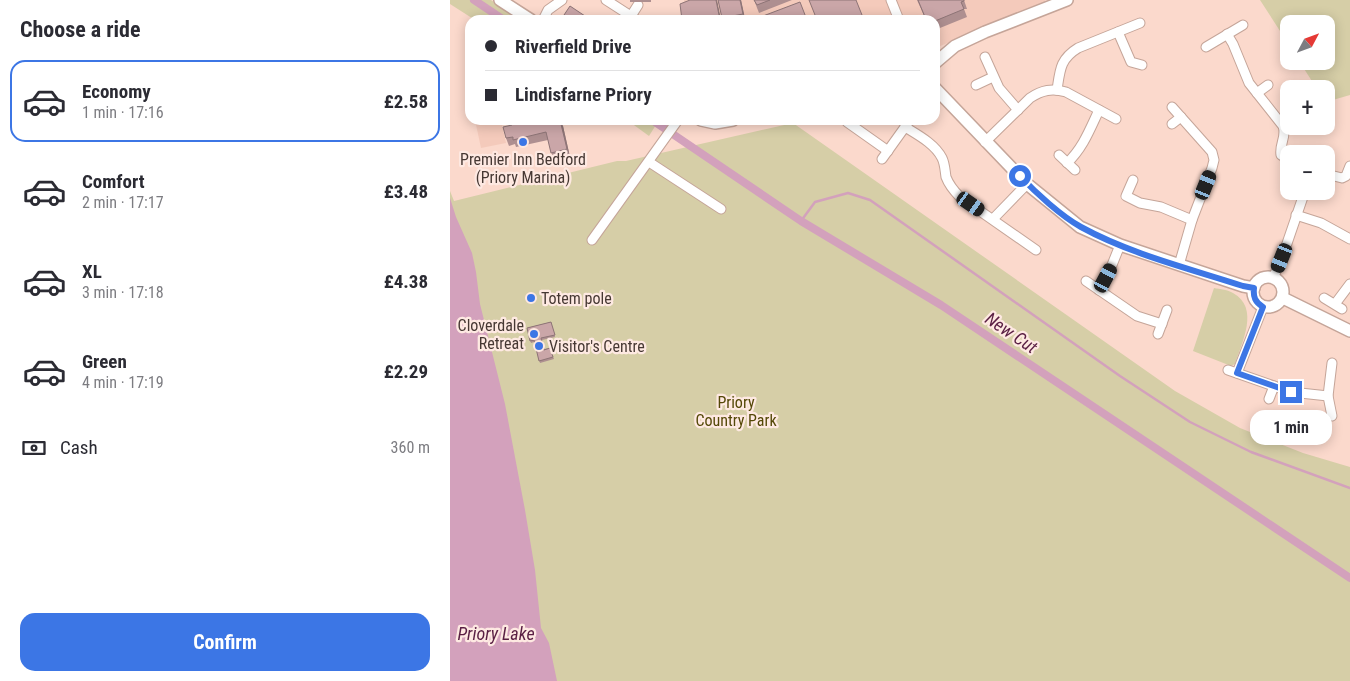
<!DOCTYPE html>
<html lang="en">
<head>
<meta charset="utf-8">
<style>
  body { margin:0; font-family:"Roboto Condensed",sans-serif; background:#f2f2f3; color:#2b2b33; height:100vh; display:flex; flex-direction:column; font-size:19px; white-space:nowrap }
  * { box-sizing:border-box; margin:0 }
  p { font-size:16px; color:#7c7c81 }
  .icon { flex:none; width:28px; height:28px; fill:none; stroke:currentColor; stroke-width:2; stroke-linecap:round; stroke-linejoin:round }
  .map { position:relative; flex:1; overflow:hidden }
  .details { display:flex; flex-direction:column; background:#fff; width:450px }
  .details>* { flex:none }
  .guide { position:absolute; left:15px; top:15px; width:475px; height:110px; border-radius:15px; box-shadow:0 2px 12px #0003; display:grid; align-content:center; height:110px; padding:0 20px; background:#fff }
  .needle { width:32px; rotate:49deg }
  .controls { position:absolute; left:830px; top:15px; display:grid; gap:10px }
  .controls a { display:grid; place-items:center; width:55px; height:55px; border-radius:10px; background:#fff; box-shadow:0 2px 12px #0003; font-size:25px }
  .end { position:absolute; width:22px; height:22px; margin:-11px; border:6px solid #3c76e5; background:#fff; box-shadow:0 0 0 2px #fff }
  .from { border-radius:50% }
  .bubble { position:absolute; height:35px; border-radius:15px; background:#fff; box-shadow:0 2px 12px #0003; font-size:16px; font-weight:700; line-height:35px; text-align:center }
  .car { position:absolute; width:15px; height:30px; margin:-15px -8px; border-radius:6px; box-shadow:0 0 4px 1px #0007; background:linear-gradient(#222 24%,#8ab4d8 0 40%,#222 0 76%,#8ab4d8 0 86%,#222 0) }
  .guide b { display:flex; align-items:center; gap:18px; height:48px; font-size:19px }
  .guide b+b { border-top:1px solid #e1e1e2 }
  .guide i { width:12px; height:12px; background:#2b2b33 }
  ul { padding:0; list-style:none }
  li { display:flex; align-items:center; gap:15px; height:82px; margin:0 10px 8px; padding:0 10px; border:2px solid transparent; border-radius:15px }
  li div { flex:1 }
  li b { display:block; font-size:19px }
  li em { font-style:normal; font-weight:700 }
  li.selected { border-color:#3c76e5 }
  li>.icon { width:45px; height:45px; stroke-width:1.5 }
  h2 { padding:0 20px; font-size:22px; line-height:60px }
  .pay { display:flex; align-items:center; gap:12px; height:55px; padding:0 20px; font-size:19px }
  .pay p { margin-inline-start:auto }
  .primary-button { display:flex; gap:10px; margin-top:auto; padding:10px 20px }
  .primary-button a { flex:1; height:58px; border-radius:15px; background:#3c76e5; color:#fff; font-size:20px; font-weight:700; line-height:58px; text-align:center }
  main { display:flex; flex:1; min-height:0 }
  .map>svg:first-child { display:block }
  .built { fill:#f4cabb }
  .green { fill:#d6cea7 }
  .water { fill:#d3a1bc }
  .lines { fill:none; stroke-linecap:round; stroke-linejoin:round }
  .stream { stroke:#d3a1bc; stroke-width:2.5 }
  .canal { stroke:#d3a1bc; stroke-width:8 }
  .minor-casing { stroke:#c5a599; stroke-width:11 }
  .tertiary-casing { stroke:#c5a599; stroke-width:14 }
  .minor { stroke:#fff; stroke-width:9 }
  .tertiary { stroke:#fff; stroke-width:11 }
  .wall { fill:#ae8f90 }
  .shaded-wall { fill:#8d7476 }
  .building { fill:#caa6a8; stroke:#8d7476 }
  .route { stroke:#3c76e5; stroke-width:6 }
  .poi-dot { fill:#3c76e5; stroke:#fee9e2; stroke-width:2 }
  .labels { text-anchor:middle; stroke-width:4.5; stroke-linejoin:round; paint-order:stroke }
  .poi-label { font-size:16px; fill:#463833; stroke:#fee9e2; text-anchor:start }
  .park-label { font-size:16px; fill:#544807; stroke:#fee9e2 }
  .water-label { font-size:18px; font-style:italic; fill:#591e43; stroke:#fee9e2 }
</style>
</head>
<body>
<main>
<section class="details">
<h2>Choose a ride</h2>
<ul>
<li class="selected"><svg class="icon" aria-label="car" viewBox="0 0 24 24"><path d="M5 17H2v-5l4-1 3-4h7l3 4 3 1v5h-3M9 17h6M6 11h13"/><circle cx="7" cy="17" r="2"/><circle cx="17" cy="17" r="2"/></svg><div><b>Economy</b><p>1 min · 17:16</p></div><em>£2.58</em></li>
<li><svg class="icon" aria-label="car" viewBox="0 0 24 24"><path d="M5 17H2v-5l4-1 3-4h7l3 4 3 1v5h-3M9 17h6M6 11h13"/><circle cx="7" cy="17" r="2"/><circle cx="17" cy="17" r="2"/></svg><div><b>Comfort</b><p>2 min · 17:17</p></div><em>£3.48</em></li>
<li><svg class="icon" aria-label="car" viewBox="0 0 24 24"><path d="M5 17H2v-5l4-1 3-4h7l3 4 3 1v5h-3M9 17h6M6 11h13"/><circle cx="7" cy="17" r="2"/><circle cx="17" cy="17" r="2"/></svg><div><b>XL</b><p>3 min · 17:18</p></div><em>£4.38</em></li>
<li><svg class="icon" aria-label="car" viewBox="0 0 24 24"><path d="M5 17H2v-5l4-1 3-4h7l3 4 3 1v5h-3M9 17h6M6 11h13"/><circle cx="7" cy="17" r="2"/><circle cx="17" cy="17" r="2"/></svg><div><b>Green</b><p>4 min · 17:19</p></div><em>£2.29</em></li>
</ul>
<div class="pay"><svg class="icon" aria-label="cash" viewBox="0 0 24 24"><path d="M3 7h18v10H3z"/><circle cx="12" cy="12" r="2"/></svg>Cash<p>360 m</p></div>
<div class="primary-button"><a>Confirm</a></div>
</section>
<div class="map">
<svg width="900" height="681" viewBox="0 0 900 681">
  <rect width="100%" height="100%" fill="#fbd9cc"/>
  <g class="built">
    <path d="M234,0H595L597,4L485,48V20H236Z"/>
    <path d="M25,120H51L56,143L31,148Z"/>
  </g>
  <g class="green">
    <path d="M0,0H41L69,20H25L0,4Z"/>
    <path d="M810,0H900V95L876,102V89H867L849,61H876V24H839V45Z"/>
    <path d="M177,120H209L199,136Z"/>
    <path d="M343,123L725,391L790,428L853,453L900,467V681H0V191L4,201L167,161H176Z"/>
    <path d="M764,288C770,289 778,290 783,293C810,308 792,342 785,364L781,366L743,351Z"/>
  </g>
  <path class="water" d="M0,198L6,217L22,253L26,272L30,304L55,404L75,510L85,570L91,628L99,643L107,681H0Z"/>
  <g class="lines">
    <path class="stream" d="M351,221L365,202L398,193L420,200L670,376L740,422L801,452L900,488"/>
    <g class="canal">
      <path d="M24,0L54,20"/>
      <path d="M202,120L351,221L491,305L900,578"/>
    </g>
    <defs>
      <g id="minor">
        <path d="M156,0L187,20"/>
        <path d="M441,0L449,20"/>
        <path d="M181,16L188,5"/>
        <path d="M93,20L98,10L112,0"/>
        <path d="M668,32L681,62L692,65"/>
        <path d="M777,34L783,44L799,83L833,126C837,137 829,144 831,155L839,160"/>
        <path d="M756,47L793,25"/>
        <path d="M535,57L549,88L568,110"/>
        <path d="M526,85L543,77"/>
        <path d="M607,90C610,70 610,59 628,48L690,23"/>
        <path d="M807,93L818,85"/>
        <path d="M722,107L762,152L764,160L762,168L742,220L729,265"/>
        <path d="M397,122L438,151"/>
        <path d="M722,124L731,117"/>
        <path d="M455,127C468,135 485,144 492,158C495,164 495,171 496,177C499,185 504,191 510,197L586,250"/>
        <path d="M535,142L580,98C592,90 602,88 616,92L666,119"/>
        <path d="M609,155L625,170"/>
        <path d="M432,159L460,120"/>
        <path d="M199,162L271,209"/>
        <path d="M617,163C633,148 640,129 649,110"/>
        <path d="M876,174L892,178L896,176L900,166"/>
        <path d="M683,180L676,196L690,203L711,207L742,220"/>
        <path d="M846,215L871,223L900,239"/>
        <path d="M543,219L577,184"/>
        <path d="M142,240L228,120"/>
        <path d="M823,278L832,258L855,191"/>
        <path d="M636,281L687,316L712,324"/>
        <path d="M649,290L662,265L670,245"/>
        <path d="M874,298L892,309"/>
        <path d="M885,304L900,284"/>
        <path d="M708,334L717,310"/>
        <path d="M778,370L841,392L878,396"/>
        <path d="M787,373L813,307"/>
        <path d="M819,399L824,386"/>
        <path d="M882,416L878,396L882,363"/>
      </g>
      <g id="tertiary">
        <path d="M50,0L81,20"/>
        <path d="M485,63L505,46L535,32L617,0"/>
        <path d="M485,88L577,184L630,227L670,245L793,286L804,288"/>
        <path d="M251,120L265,123L283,120"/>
        <circle cx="818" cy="292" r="15"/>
        <path d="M833,298L900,331"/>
      </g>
    </defs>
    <use href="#minor" class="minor-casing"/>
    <use href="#tertiary" class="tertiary-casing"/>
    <use href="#minor" class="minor"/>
    <use href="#tertiary" class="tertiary"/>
  </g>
  <g class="wall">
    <rect x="180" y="0" width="21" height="2"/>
    <path d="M268,0H291L295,19L273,20Z"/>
    <path d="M304,0H342L309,13Z"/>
    <path d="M467,0H514L517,9H514L517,17L485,30V20H476Z"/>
    <path d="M114,15L141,20H116Z"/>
    <path d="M70,120H98L113,126L120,157L104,161L98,140L66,147L65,144L59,146L56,138L62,125Z"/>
    <path d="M101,322L105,337L92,340L94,349L100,348L104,359L90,363L84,342L81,343L77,328Z"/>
  </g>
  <g class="shaded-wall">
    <path d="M266,0H267L271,20H270Z"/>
    <path d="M290,0H291L295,19L293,14Z"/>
    <path d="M110,120L113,126L120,157L117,149Z"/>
  </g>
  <g class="building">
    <path d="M240,0H266L270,20H232L230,4Z"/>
    <path d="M268,0H290L293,14L272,18Z"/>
    <path d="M304,0H320L307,5Z"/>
    <path d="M359,0H406L414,20H367Z"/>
    <path d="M468,0H514V1L511,2L514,9L485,21V20H479L478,16L475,17Z"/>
    <path d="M350,2L357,20H315L313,16Z"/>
    <path d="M120,6L141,20H123L114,15Z"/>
    <path d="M70,120H98V121L102,120H110L117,149L101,153L96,132L63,140V137L56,138L53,127L62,125L61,122Z"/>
    <path d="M101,322L105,335L91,338L94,350L100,348L103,357L89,361L84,340L80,341L77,328Z"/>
  </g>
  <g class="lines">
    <path class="route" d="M570,176C586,193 611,216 631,227C680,254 741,269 793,286L804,288C803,297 805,302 813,307L787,373L841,392"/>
  </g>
  <g class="poi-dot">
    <circle cx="73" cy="142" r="5"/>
    <circle cx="81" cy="298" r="5"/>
    <circle cx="84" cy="334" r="5"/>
    <circle cx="89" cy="346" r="5"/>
  </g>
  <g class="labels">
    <g class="poi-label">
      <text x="73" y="165" text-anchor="middle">Premier Inn Bedford<tspan x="73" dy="18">(Priory Marina)</tspan></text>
      <text x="91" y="304">Totem pole</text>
      <text x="74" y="331" text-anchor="end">Cloverdale<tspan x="74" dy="18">Retreat</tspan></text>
      <text x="99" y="352">Visitor's Centre</text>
    </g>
    <g class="park-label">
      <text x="286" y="408">Priory<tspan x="286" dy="18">Country Park</tspan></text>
    </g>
    <g class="water-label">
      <text transform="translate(561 333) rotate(34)" y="6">New Cut</text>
      <text x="46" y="640">Priory Lake</text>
    </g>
  </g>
</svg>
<div class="controls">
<a><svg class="needle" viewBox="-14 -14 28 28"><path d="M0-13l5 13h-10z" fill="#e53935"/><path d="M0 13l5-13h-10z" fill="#7c7c81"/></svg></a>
<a>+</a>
<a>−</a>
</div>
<i class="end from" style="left:570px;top:176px"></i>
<i class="end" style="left:841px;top:392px"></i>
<div class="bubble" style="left:800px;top:410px;width:82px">1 min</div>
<i class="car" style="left:756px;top:185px;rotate:22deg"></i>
<i class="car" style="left:521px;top:204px;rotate:125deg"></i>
<i class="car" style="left:832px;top:258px;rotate:202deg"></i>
<i class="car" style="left:656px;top:278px;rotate:28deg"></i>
<div class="guide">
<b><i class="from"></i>Riverfield Drive</b>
<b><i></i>Lindisfarne Priory</b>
</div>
</div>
</main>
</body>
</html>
